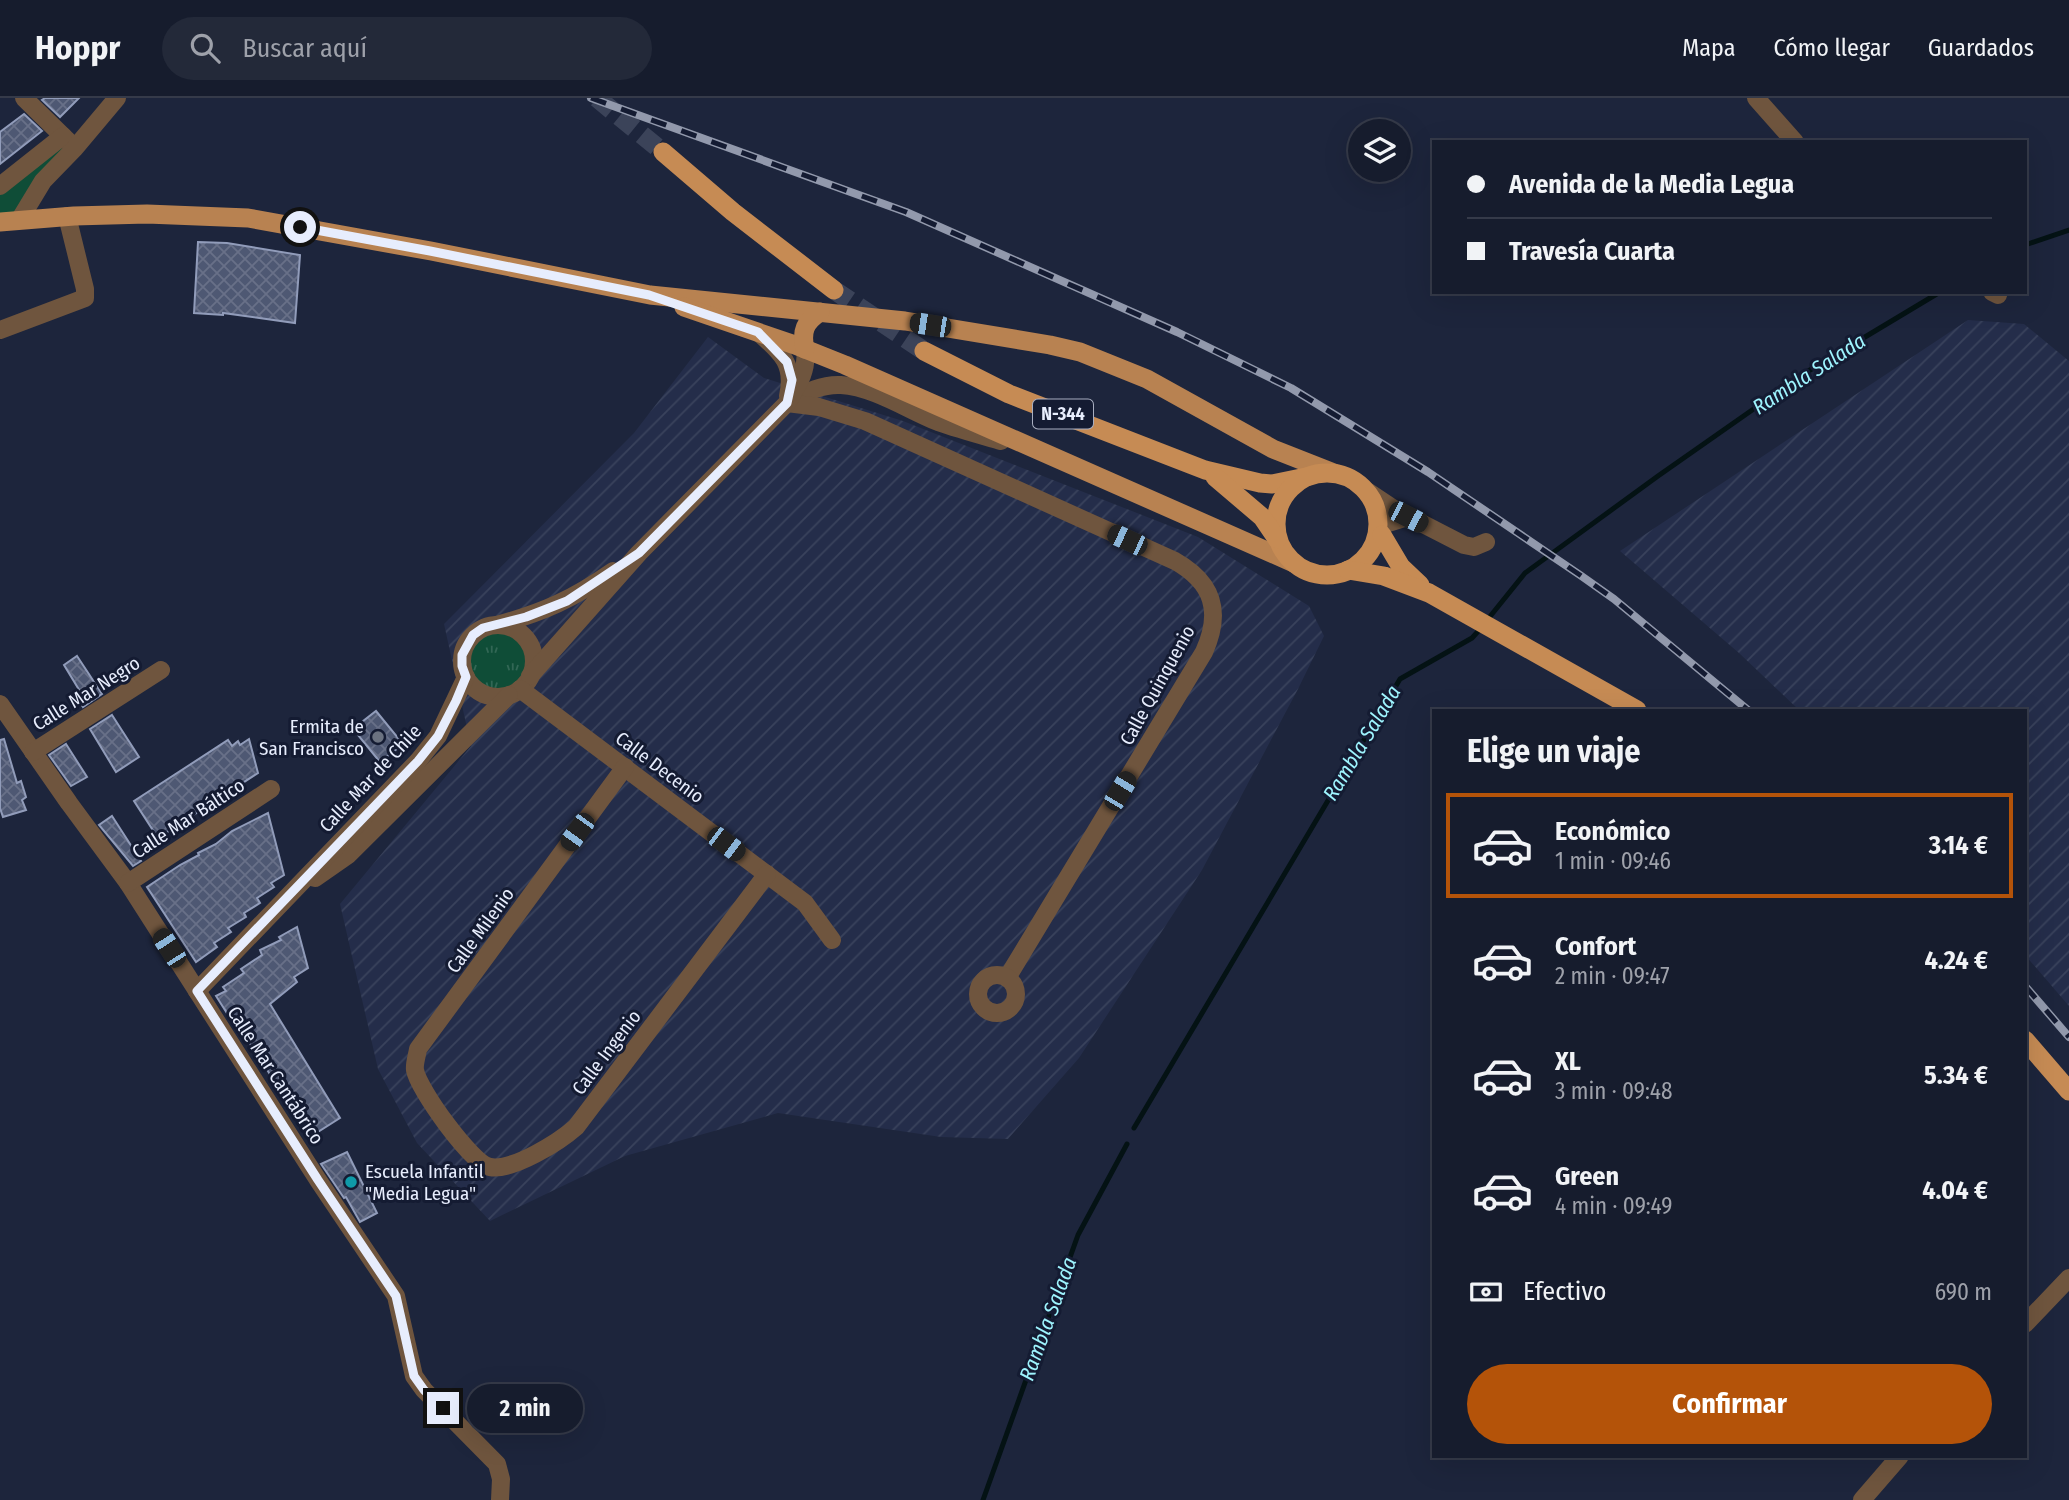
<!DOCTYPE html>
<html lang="es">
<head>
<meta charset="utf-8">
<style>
  body { margin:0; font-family:"Fira Sans Condensed",sans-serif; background:#232939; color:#f1f3f6; height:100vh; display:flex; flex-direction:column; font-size:26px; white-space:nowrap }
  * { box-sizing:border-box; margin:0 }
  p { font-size:23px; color:#9ea1aa }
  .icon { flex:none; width:38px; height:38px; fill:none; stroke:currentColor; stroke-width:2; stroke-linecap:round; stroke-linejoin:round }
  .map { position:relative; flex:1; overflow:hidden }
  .panel { position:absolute; left:1432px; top:611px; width:595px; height:749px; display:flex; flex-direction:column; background:#161c2d; border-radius:0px; box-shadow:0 7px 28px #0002,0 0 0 2px #353a49 }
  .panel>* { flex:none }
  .hud { position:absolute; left:1432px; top:42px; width:595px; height:154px; border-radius:0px; box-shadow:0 7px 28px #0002,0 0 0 2px #353a49; display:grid; align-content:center; height:154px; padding:0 35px; background:#161c2d }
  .buttons { position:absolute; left:1348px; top:21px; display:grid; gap:14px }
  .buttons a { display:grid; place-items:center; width:63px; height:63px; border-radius:50%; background:#161c2d; box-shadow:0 7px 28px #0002,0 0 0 2px #353a49; font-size:35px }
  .end { position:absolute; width:32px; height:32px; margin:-16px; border:9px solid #e7edfd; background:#111; box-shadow:0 0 0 4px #111 }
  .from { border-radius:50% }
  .bubble { position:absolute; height:49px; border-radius:24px; background:#161c2d; box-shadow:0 7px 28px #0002,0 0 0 2px #353a49; font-size:23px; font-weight:700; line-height:49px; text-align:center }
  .car { position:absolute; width:21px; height:42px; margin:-21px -10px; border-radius:9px; box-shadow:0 0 5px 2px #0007; background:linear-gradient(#222 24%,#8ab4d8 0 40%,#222 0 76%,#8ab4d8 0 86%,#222 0) }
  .hud b { display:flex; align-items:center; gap:24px; height:66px; font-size:26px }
  .hud b+b { border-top:2px solid #353a49 }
  .hud i { width:18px; height:18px; background:#f1f3f6 }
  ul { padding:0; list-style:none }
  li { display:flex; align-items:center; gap:21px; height:105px; margin:0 14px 10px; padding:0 21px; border:4px solid transparent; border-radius:0px }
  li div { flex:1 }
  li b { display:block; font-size:26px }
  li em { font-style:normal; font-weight:700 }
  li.current { border-color:#b45309 }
  li>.icon { width:63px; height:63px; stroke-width:1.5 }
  h2 { padding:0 35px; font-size:32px; line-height:84px }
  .pay { display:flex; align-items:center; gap:18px; height:77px; padding:0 35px; font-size:26px }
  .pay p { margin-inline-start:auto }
  .cta { display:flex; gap:14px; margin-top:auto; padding:14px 35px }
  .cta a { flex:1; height:80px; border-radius:42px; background:#b45309; color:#fff; font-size:28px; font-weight:700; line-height:80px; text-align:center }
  header { display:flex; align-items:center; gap:42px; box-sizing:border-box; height:98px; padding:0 35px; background:#161c2d; border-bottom:2px solid #353a49 }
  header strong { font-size:33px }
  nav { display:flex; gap:38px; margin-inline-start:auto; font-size:24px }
  .search { width:490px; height:63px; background:#232939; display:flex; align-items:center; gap:18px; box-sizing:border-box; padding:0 24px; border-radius:38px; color:#9ea1aa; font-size:26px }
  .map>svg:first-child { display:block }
  .industrial { fill:url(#industrial-furrows) }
  .grass { fill:url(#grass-tufts) }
  .park { fill:#0f4d37 }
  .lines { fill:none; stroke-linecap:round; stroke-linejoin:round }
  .stream { stroke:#041214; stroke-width:5 }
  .building { fill:url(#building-cross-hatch); stroke:#919cba; stroke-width:2 }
  .trunk-tunnel { stroke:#3b4359; stroke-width:19; stroke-dasharray:19 10; stroke-linecap:butt }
  .minor { stroke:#6f553e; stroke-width:18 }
  .primary { stroke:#b88251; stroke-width:19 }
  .trunk { stroke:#c68b54; stroke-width:19 }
  .rail-casing { stroke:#9299ac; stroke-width:8 }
  .rail { stroke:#141b32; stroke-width:5; stroke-dasharray:16; stroke-linecap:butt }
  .route { stroke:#e7edfd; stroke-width:9 }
  .worship-dot { fill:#6b7280; stroke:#141b32; stroke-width:2.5 }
  .culture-dot { fill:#0f9aa8; stroke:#141b32; stroke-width:2.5 }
  .labels { text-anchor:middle; stroke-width:6; stroke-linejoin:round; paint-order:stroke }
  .shield { fill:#141b32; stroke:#a8aec0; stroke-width:2 }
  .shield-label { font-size:18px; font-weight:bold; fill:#e7edfd }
  .street-label { font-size:19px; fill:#e7edfd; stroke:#141b32 }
  .poi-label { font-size:19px; fill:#e7edfd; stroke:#141b32; text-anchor:end }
  .water-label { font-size:21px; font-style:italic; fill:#9ef4fe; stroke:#141b32 }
</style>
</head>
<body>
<header>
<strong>Hoppr</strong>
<div class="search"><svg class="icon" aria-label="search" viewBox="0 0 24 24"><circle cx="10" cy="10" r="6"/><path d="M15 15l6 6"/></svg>Buscar aquí</div>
<nav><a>Mapa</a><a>Cómo llegar</a><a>Guardados</a></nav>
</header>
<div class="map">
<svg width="2069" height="1402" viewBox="0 0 2069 1402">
  <defs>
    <pattern id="industrial-furrows" width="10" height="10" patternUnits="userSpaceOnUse" patternTransform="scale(1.75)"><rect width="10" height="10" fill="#242d4a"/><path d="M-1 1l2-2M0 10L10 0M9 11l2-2" fill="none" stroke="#39425c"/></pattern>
    <pattern id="grass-tufts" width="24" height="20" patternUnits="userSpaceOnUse" patternTransform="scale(1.75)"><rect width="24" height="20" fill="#0f4d37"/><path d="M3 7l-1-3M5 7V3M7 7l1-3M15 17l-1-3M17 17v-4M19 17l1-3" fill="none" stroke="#326755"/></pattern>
    <pattern id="building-cross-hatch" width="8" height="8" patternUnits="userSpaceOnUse" patternTransform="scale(1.75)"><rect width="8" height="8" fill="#4e5873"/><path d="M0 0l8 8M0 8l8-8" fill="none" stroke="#687088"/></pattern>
  </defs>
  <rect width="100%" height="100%" fill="#1d253c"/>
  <g class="industrial">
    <path d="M1968,222L2024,226L2069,263V908L2025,857V612H1799L1739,555L1620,453Z"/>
    <path d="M708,239L764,280L903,323L1198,439L1309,508L1324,538L1298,591L1202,772L1079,960L1008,1041L941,1039L778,1015L625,1058L490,1123L417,1045L378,971L340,806L471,648L444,526L634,335Z"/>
  </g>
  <circle class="grass" cx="498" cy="563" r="30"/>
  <path class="park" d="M63,38L75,50L20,121L0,124V88Z"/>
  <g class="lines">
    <g class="stream">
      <path d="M2025,147L2069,132"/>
      <path d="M1488,521L1525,475L1658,378L1805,275L1940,194"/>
      <path d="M1134,1030L1400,581L1472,540L1482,529"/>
      <path d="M983,1402L1078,1137L1127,1046"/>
    </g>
  </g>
  <g class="building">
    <path d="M45,0H79L60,19L42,2Z"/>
    <path d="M24,16L42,33L0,66V34Z"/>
    <path d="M198,144L227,145L300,157L295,225L223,215V217L194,215Z"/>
    <path d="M77,558L102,596L83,609L76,598L81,595L64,567Z"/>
    <path d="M376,613L403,646L380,664L353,631Z"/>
    <path d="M112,617L139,659L116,674L90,631Z"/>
    <path d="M4,641L17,685L21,683L26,699L22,702L26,712L3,719L0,710V642Z"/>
    <path d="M249,641L258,675L158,740L134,703L228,642L232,648L238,643L240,647Z"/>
    <path d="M66,646L87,679L71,688L49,657Z"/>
    <path d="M268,715L284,777L271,785L274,789L257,800L260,805L244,815L246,819L228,830L231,834L214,845L217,849L196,864L147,789L180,767L199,757L198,755L216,746L232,733Z"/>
    <path d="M112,718L141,763L133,768L99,727Z"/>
    <path d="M297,829L308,870L294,879L297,884L270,906L340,1020L313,1037L311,1033L308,1035L296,1018L266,970L241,933L239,934L216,898L226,893L223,889L244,875L241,871L262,857L260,852L281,842L279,839Z"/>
    <path d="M347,1054L377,1115L360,1124L346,1099L344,1100L321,1066Z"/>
  </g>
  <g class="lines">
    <g class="trunk-tunnel">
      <path d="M597,0L663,54"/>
      <path d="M834,192L924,253"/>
    </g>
    <g class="minor">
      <path d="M24,0L70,45"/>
      <path d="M1756,0L1795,44"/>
      <path d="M0,88L63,38"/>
      <path d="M20,121L43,83L75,50L117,0"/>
      <path d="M1992,194L1998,197"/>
      <path d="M0,232L85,200V191L67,118"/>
      <path d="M760,236C782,255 795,267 788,298"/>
      <path d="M790,303C807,294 822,286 841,287C874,289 908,312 938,324C958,331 980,337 1001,343"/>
      <path d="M787,305L819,309L865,323L1175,463C1214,485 1222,514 1204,554L1007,880"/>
      <path d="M1367,393L1394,411L1464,447L1474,449L1486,444"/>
      <path d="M1379,428L1408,419"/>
      <path d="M497,527C544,514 573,501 613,473"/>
      <circle cx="498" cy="563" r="36"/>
      <path d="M530,578L639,455L787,305C798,287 808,273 805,251"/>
      <path d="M520,591L805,805L832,842"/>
      <path d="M0,606L69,705L128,785L318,1082L396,1198L414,1278L424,1292L497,1366L501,1381L500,1402"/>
      <path d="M33,654L161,572"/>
      <path d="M625,669L418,951C417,958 414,966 415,972C418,991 472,1066 490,1069C513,1073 559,1044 576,1029L767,776"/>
      <path d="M315,780L348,757L509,597"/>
      <path d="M128,785L271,691"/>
      <circle cx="997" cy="896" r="19"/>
      <path d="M197,893L418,663L438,638L466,579"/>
      <path d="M2025,1226L2069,1180"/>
      <path d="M1862,1402L1900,1358"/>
    </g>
    <g class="primary">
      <path d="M0,124L74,118L147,116L248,120L431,153L650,197L905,223L1050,247L1080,254L1147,281L1273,351L1334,375"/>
      <path d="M684,209L795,247L845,267L1294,465"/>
      <path d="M805,251C801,233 805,224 820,214"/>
    </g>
    <g class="trunk">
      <path d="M663,54L733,114L834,192"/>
      <path d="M924,253L1009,296L1205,372L1260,385L1272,386L1306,379"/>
      <circle cx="1327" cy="426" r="51"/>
      <path d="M1215,379L1262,419L1277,441"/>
      <path d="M1382,437L1401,469L1420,487"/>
      <path d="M1348,472L1384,478L1429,495L1637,612"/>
      <path d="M2025,942L2069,993"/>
    </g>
    <defs>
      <g id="rail">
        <path d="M591,0L906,114L1177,234L1291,290L1428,374L1580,477L1614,501L1748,612"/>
        <path d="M2025,888L2069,939"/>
      </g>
    </defs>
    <use href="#rail" class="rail-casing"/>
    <use href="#rail" class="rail"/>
  </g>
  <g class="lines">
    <path class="route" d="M300,129L430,153L649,197L758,234L787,264L792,282L787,305L639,455L567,503L526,519L483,530L473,537L462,557V568L466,579L456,603L438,638L418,663L197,893L318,1082L396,1198L414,1278L424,1292L443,1310"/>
  </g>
  <circle class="worship-dot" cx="378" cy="639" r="7"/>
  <circle class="culture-dot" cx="351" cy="1084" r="7"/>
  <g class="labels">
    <rect class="shield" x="1033" y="301.5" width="60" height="29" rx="5"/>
    <g class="shield-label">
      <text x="1063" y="322">N-344</text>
    </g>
    <g class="street-label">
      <text transform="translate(1157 587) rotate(-61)" y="7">Calle Quinquenio</text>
      <text transform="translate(86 595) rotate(-32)" y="7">Calle Mar Negro</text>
      <text transform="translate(660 669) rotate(37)" y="7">Calle Decenio</text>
      <text transform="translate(370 680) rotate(-47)" y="7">Calle Mar de Chile</text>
      <text transform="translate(188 720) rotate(-33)" y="7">Calle Mar Báltico</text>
      <text transform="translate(480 832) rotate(-54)" y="7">Calle Milenio</text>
      <text transform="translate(606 954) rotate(-53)" y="7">Calle Ingenio</text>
      <text transform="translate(276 977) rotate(57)" y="7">Calle Mar Cantábrico</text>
    </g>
    <g class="poi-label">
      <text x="364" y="635">Ermita de<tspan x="364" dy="22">San Francisco</tspan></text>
      <text x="365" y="1080" text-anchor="start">Escuela Infantil<tspan x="365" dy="22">"Media Legua"</tspan></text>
    </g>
    <g class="water-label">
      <text transform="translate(1809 276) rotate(-33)" y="7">Rambla Salada</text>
      <text transform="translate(1362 645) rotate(-59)" y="7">Rambla Salada</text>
      <text transform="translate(1048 1221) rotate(-70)" y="7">Rambla Salada</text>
    </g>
  </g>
</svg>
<div class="buttons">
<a><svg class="icon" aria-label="layers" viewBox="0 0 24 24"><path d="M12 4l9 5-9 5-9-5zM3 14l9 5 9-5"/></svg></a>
</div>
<i class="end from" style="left:300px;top:129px"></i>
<i class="end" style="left:443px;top:1310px"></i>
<div class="bubble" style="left:467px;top:1286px;width:116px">2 min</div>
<i class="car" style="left:930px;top:227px;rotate:279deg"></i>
<i class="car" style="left:1408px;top:419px;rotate:117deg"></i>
<i class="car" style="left:1127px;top:442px;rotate:295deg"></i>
<i class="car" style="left:1120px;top:693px;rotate:31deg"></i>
<i class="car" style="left:577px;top:734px;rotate:216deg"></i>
<i class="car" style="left:726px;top:746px;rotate:127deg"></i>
<i class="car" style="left:169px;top:850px;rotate:327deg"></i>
<div class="hud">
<b><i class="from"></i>Avenida de la Media Legua</b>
<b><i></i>Travesía Cuarta</b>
</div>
<section class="panel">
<h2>Elige un viaje</h2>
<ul>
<li class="current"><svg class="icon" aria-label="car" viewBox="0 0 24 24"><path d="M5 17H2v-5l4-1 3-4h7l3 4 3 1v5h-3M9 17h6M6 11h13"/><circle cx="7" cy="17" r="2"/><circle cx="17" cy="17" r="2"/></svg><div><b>Económico</b><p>1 min · 09:46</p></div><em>3.14 €</em></li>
<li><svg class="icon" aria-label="car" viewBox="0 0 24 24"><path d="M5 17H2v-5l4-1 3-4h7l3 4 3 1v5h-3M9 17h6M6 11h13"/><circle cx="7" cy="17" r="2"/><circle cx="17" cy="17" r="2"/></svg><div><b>Confort</b><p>2 min · 09:47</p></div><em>4.24 €</em></li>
<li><svg class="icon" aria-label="car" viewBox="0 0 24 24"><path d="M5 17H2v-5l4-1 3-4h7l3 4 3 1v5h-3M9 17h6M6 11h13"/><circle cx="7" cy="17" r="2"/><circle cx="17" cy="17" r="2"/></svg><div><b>XL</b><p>3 min · 09:48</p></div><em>5.34 €</em></li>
<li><svg class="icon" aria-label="car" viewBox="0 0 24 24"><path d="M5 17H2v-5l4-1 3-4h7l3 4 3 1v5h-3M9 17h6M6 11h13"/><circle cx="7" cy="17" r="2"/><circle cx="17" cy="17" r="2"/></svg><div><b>Green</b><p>4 min · 09:49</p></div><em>4.04 €</em></li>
</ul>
<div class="pay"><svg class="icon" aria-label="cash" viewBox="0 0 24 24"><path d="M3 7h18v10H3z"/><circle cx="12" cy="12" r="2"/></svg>Efectivo<p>690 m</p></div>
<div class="cta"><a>Confirmar</a></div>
</section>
</div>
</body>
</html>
